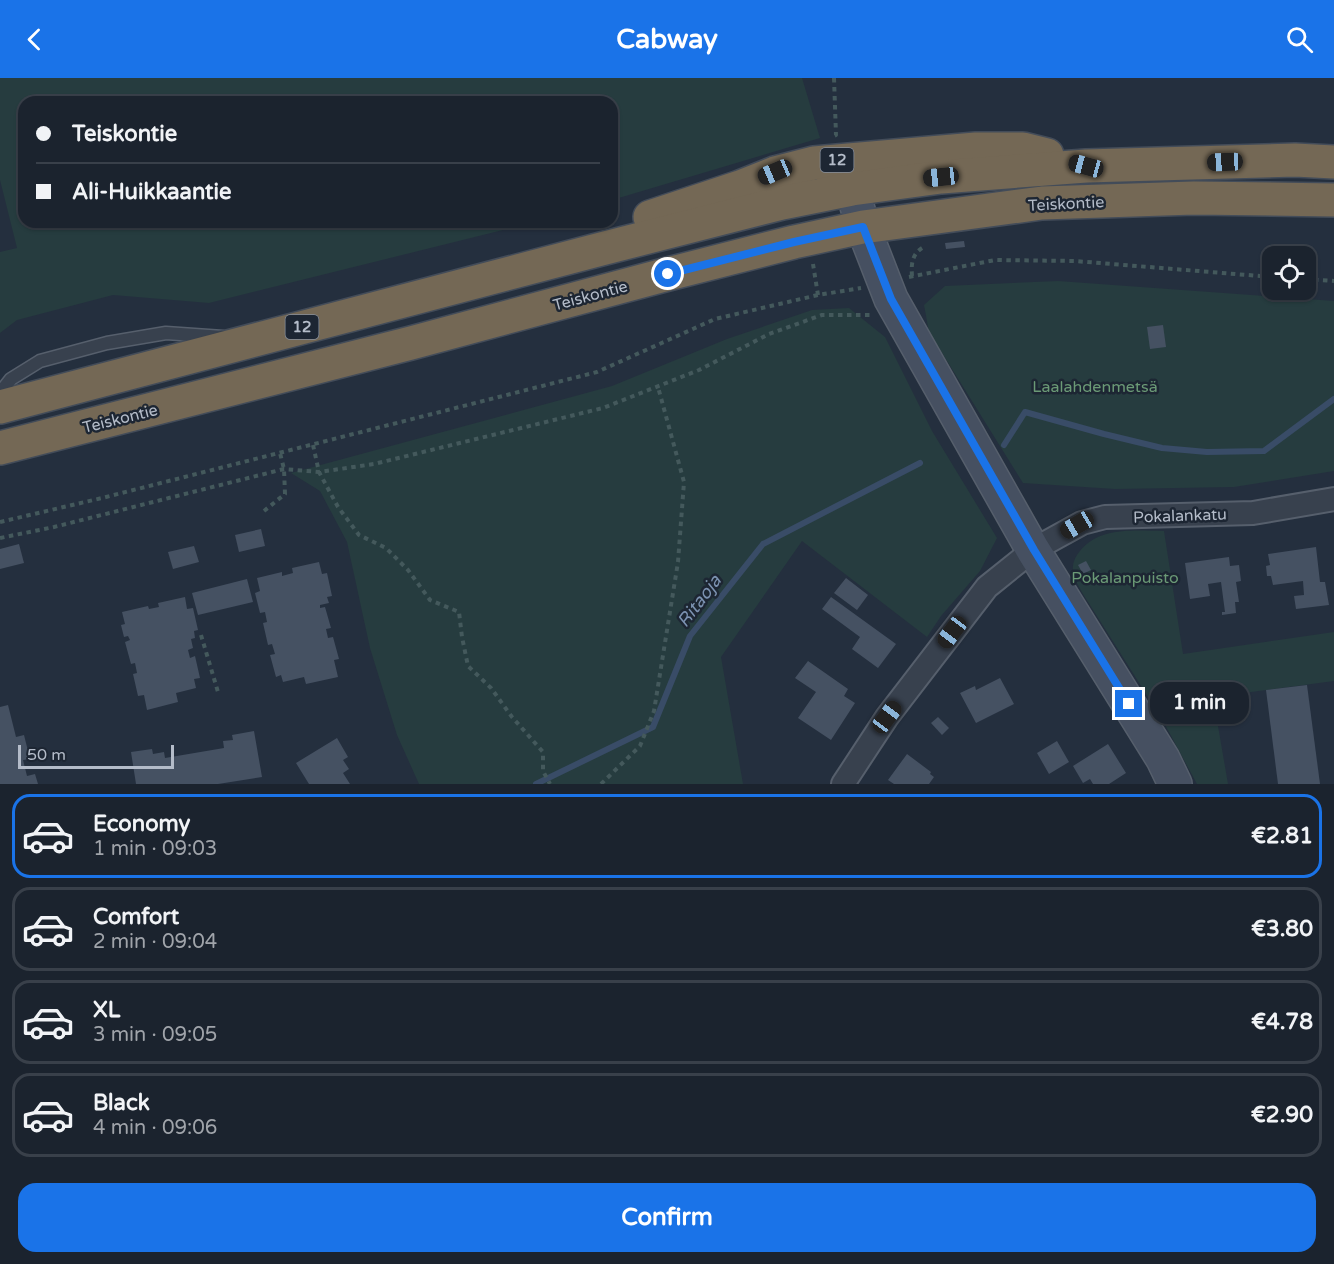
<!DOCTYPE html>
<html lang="en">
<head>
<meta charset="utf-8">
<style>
  body { margin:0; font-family:"Varela Round",sans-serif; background:#282f3a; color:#f1f3f6; height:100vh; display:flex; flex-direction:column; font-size:22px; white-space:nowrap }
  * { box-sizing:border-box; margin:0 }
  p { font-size:20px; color:#a0a4aa }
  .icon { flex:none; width:33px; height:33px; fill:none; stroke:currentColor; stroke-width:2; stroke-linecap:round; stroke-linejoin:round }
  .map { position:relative; height:706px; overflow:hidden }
  .side { display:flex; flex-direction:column; background:#1b232e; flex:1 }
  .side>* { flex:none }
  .hud { position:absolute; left:18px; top:18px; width:600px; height:132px; border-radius:18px; box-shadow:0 2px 4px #0004,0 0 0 2px #39404a; display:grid; align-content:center; height:132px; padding:0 18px; background:#1b232e }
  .buttons { position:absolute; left:1262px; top:168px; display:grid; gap:12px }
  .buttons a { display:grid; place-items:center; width:54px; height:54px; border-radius:12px; background:#1b232e; box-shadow:0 2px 4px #0004,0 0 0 2px #39404a; font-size:30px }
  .scale { position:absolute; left:18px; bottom:15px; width:156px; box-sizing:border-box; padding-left:6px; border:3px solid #b4bcc9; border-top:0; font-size:16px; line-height:21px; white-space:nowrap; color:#b4bcc9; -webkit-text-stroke:4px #1d2633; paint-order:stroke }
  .end { position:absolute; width:27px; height:27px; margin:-14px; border:8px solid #1a73e8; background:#fff; box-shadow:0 0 0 3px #fff }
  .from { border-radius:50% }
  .bubble { position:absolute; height:42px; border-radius:18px; background:#1b232e; box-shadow:0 2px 4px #0004,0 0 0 2px #39404a; font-size:20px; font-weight:800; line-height:42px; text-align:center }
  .car { position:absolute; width:18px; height:36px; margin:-18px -9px; border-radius:8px; box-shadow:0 0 4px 2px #0007; background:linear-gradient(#222 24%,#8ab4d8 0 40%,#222 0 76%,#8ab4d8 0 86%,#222 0) }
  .hud b { display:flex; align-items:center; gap:21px; height:57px; font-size:22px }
  .hud b+b { border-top:2px solid #39404a }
  .hud i { width:15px; height:15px; background:#f1f3f6 }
  ul { padding:10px 0 0; list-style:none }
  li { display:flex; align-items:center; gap:18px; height:84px; margin:0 12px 9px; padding:0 6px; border:3px solid #39404a; border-radius:18px }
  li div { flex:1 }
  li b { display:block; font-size:22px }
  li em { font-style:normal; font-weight:800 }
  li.selected { border-color:#1a73e8 }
  li>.icon { width:54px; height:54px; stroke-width:1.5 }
  .cta { display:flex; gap:12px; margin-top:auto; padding:12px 18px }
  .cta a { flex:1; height:69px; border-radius:18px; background:#1a73e8; color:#fff; font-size:24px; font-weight:800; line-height:69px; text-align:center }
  header { display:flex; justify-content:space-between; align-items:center; height:78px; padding:0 18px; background:#1a73e8; color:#fff; font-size:27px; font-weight:800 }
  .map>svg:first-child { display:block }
  .green { fill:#263c3f }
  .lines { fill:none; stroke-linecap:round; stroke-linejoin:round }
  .stream { stroke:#394c67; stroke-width:6 }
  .building { fill:#455162 }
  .lane-casing { stroke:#565f6c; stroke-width:15 }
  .street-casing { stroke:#565f6c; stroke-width:26 }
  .secondary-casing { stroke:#565f6c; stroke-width:36 }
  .highway-casing { stroke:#434c59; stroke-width:36 }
  .path { stroke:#44595c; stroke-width:4; stroke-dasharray:4.5 4.5; stroke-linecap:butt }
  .lane { stroke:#38414e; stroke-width:12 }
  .street { stroke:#38414e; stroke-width:22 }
  .secondary { stroke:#465061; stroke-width:33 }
  .highway { stroke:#746855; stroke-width:33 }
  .route { stroke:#1a73e8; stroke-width:8 }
  .labels { text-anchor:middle; stroke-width:5; stroke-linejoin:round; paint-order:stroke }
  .shield { fill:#1d2633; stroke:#878f9c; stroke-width:1.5 }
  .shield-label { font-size:15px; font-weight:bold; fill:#b4bcc9 }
  .street-label { font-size:16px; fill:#b4bcc9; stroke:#1d2633 }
  .park-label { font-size:16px; fill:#6b9a76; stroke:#1d2633 }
  .water-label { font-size:18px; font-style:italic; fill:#7c92b1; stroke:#1d2633 }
</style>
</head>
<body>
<header><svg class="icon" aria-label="back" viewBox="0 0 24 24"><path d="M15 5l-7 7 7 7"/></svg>Cabway<svg class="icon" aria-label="search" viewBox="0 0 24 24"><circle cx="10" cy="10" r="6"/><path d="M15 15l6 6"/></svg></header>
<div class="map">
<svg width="1334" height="706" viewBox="0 0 1334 706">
  <rect width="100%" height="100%" fill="#242f3e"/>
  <g class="green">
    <path d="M0,0H802L820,60L612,122V24H24V144H535L209,225L113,217L17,242L0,255V174L17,170L0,102Z"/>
    <path d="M1058,203L1334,223V393L1234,409L1115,411L1023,405L929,254L924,227L945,208Z"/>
    <path d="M849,230L885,259L932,353L997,460L980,493L941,538L927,559L802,463L721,579L743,706H419L397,657L370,570L347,464L320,413L291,395L612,308L727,261L812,232Z"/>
    <path d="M1164,453L1183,576L1334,554V603L1213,619L1228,706H1197L1162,641L1083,516C1074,500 1067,489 1080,473C1100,448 1136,453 1164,453Z"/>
  </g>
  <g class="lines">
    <g class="stream">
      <path d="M1004,367L1025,334L1104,356L1162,370L1207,374L1264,373L1334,321"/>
      <path d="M536,706L653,649L690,558L763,466L920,385"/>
    </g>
  </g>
  <g class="building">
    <path d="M964,163L965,169L946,171L945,165Z"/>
    <path d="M1163,247L1166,269L1150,271L1147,249Z"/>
    <path d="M261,451L265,468L239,474L235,457Z"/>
    <path d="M19,466L24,485L0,491V471Z"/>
    <path d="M194,468L199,484L173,491L168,474Z"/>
    <path d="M1316,469L1320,504H1325L1329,527L1296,531L1294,518L1304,517L1303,503L1273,507L1271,498H1267L1266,488L1270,487L1268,476Z"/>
    <path d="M1229,479L1230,488L1239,487L1241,503L1236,504L1239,524H1235L1236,535L1222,537V534H1225L1221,504L1208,506L1210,518L1190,521L1185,485Z"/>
    <path d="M1086,483L1091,492L1083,496L1078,487Z"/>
    <path d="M319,484L322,496L327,495L332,518L327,519L329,525L320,527V530L325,529L331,550L326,551L328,560L333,559L339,581L334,582L338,599L306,606L304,599L283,604L281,597L276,599L270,577L275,576L272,566L268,567L263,545L267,544L265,534L260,535L255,515L260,513L257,500L282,494V498L293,495L292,490Z"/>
    <path d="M846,500L868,517L857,532L834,515Z"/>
    <path d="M247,501L253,524L198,537L192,515Z"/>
    <path d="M185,519L187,531L193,530L198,552L194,553L195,560L191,561L193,570L188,572L190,580L195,578L200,600L194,601L196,610L176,615L178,624L147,632L144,617L138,618L133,596L137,595L135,585L131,586L125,564L130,562L128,558L124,559L121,547L125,546L122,534L148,528L149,531L159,529L158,525Z"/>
    <path d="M831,519L896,566L878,590L852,571L860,559L822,531Z"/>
    <path d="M808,583L848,611L844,618L855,625L831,662L798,640L816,614L795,600Z"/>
    <path d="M1000,600L1014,626L976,645L960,615L975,608L976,612Z"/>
    <path d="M1307,607L1320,706H1278L1266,612Z"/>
    <path d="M8,627L16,659L24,657L30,681L23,682L27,698L35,696L38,706H0V629Z"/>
    <path d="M938,639L949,650L942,657L931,645Z"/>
    <path d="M254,653L262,699L218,706H136L131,674L152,671L153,676L164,674L165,680L224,670L223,663L233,662L232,657Z"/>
    <path d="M337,660L348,679L343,682L349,691L343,695L350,706H309L296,685Z"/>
    <path d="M1057,663L1069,684L1049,696L1037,675Z"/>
    <path d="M1108,666L1126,695L1109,706H1093L1090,701L1083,705L1073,688Z"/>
    <path d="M907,676L931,694L930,696L934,699L929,706H894L888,702Z"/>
  </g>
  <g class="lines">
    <defs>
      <path id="lane" d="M0,315L11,301L40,283L107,265L166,255L223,259"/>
      <path id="street" d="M843,706L887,639L987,509L1033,472L1082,445L1105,439L1253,435L1334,421"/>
      <path id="secondary" d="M852,111L863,149L891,221L1033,472L1163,681L1175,706"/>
      <g id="highway">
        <path d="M650,139L740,109L775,95L814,85L976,71H1023L1047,77"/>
        <path d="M0,329L605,170L782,125L852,111L941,99L1086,88L1295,82L1334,84"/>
        <path d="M0,370L411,265L668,196L794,164L863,149L1042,125L1194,120L1334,122"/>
      </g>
    </defs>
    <use href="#lane" class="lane-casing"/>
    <use href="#street" class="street-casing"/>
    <use href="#secondary" class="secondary-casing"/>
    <use href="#highway" class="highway-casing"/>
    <g class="path">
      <path d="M834,0L836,57L834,58"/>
      <path d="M813,186L818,217"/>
      <path d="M912,198C911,186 912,175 924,169"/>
      <path d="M909,199L995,182L1075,183L1272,199"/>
      <path d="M1305,201L1334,203"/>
      <path d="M313,367L319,394L338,429L359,457L386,470L408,492L430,522L459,534L462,559L468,588L491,610L512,639L543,674V693L550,706"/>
      <path d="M264,433L285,416L284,391L280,375"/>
      <path d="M0,444L102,420L597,294L715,241L818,217L861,210"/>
      <path d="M0,460L54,449L284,391L319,394L374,386L603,330L699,292L769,256L822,237H870"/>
      <path d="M201,557L218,614"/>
      <path d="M601,706L640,668L654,633L678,484L684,404L658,309"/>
    </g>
    <use href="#lane" class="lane"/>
    <use href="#street" class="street"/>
    <use href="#secondary" class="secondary"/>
    <use href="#highway" class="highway"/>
  </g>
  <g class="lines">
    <path class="route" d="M668,196L794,164L863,149L891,221L1034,472L1129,626"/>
  </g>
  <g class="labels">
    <g class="shield">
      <rect x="820.5" y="70" width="33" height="24" rx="4.5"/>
      <rect x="285.5" y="237" width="33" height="24" rx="4.5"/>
    </g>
    <g class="shield-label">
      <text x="837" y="87">12</text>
      <text x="302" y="254">12</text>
    </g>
    <g class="street-label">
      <text transform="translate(1066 125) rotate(-3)" y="6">Teiskontie</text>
      <text transform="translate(590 217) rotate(-15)" y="6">Teiskontie</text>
      <text transform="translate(120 340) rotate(-14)" y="6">Teiskontie</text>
      <text transform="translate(1180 437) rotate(-2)" y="6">Pokalankatu</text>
    </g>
    <g class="park-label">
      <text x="1095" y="314">Laalahdenmetsä</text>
      <text x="1125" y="505">Pokalanpuisto</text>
    </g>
    <g class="water-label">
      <text transform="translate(699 523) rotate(-53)" y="6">Ritaoja</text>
    </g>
  </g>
</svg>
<div class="buttons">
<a><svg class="icon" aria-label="locate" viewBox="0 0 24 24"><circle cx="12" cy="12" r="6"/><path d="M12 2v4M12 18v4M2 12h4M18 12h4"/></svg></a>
</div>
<div class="scale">50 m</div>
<i class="end from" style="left:668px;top:196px"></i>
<i class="end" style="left:1129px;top:626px"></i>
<div class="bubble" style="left:1150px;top:604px;width:99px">1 min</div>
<i class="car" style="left:1225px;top:84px;rotate:268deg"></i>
<i class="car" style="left:1086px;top:88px;rotate:285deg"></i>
<i class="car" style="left:775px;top:94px;rotate:247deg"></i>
<i class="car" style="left:941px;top:99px;rotate:264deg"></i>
<i class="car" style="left:1077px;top:447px;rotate:240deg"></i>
<i class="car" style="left:952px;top:554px;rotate:217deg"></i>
<i class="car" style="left:887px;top:639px;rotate:37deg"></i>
<div class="hud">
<b><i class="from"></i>Teiskontie</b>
<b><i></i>Ali-Huikkaantie</b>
</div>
</div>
<section class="side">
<ul>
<li class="selected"><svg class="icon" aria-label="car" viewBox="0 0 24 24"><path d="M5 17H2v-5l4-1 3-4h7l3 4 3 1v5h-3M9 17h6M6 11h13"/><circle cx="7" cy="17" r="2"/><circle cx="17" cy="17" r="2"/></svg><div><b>Economy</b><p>1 min · 09:03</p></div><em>€2.81</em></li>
<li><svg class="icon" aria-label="car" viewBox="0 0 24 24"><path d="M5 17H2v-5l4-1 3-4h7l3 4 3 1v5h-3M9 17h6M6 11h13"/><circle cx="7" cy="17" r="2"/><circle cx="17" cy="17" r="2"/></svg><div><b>Comfort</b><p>2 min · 09:04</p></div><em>€3.80</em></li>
<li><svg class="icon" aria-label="car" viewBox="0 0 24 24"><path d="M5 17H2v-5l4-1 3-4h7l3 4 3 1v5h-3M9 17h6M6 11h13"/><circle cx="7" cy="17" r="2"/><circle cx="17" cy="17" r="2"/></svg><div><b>XL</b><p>3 min · 09:05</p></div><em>€4.78</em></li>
<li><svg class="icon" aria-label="car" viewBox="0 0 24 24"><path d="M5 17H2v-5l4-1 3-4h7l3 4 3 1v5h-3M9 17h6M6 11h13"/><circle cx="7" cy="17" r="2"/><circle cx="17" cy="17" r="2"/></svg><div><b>Black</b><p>4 min · 09:06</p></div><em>€2.90</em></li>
</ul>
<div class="cta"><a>Confirm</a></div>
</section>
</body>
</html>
